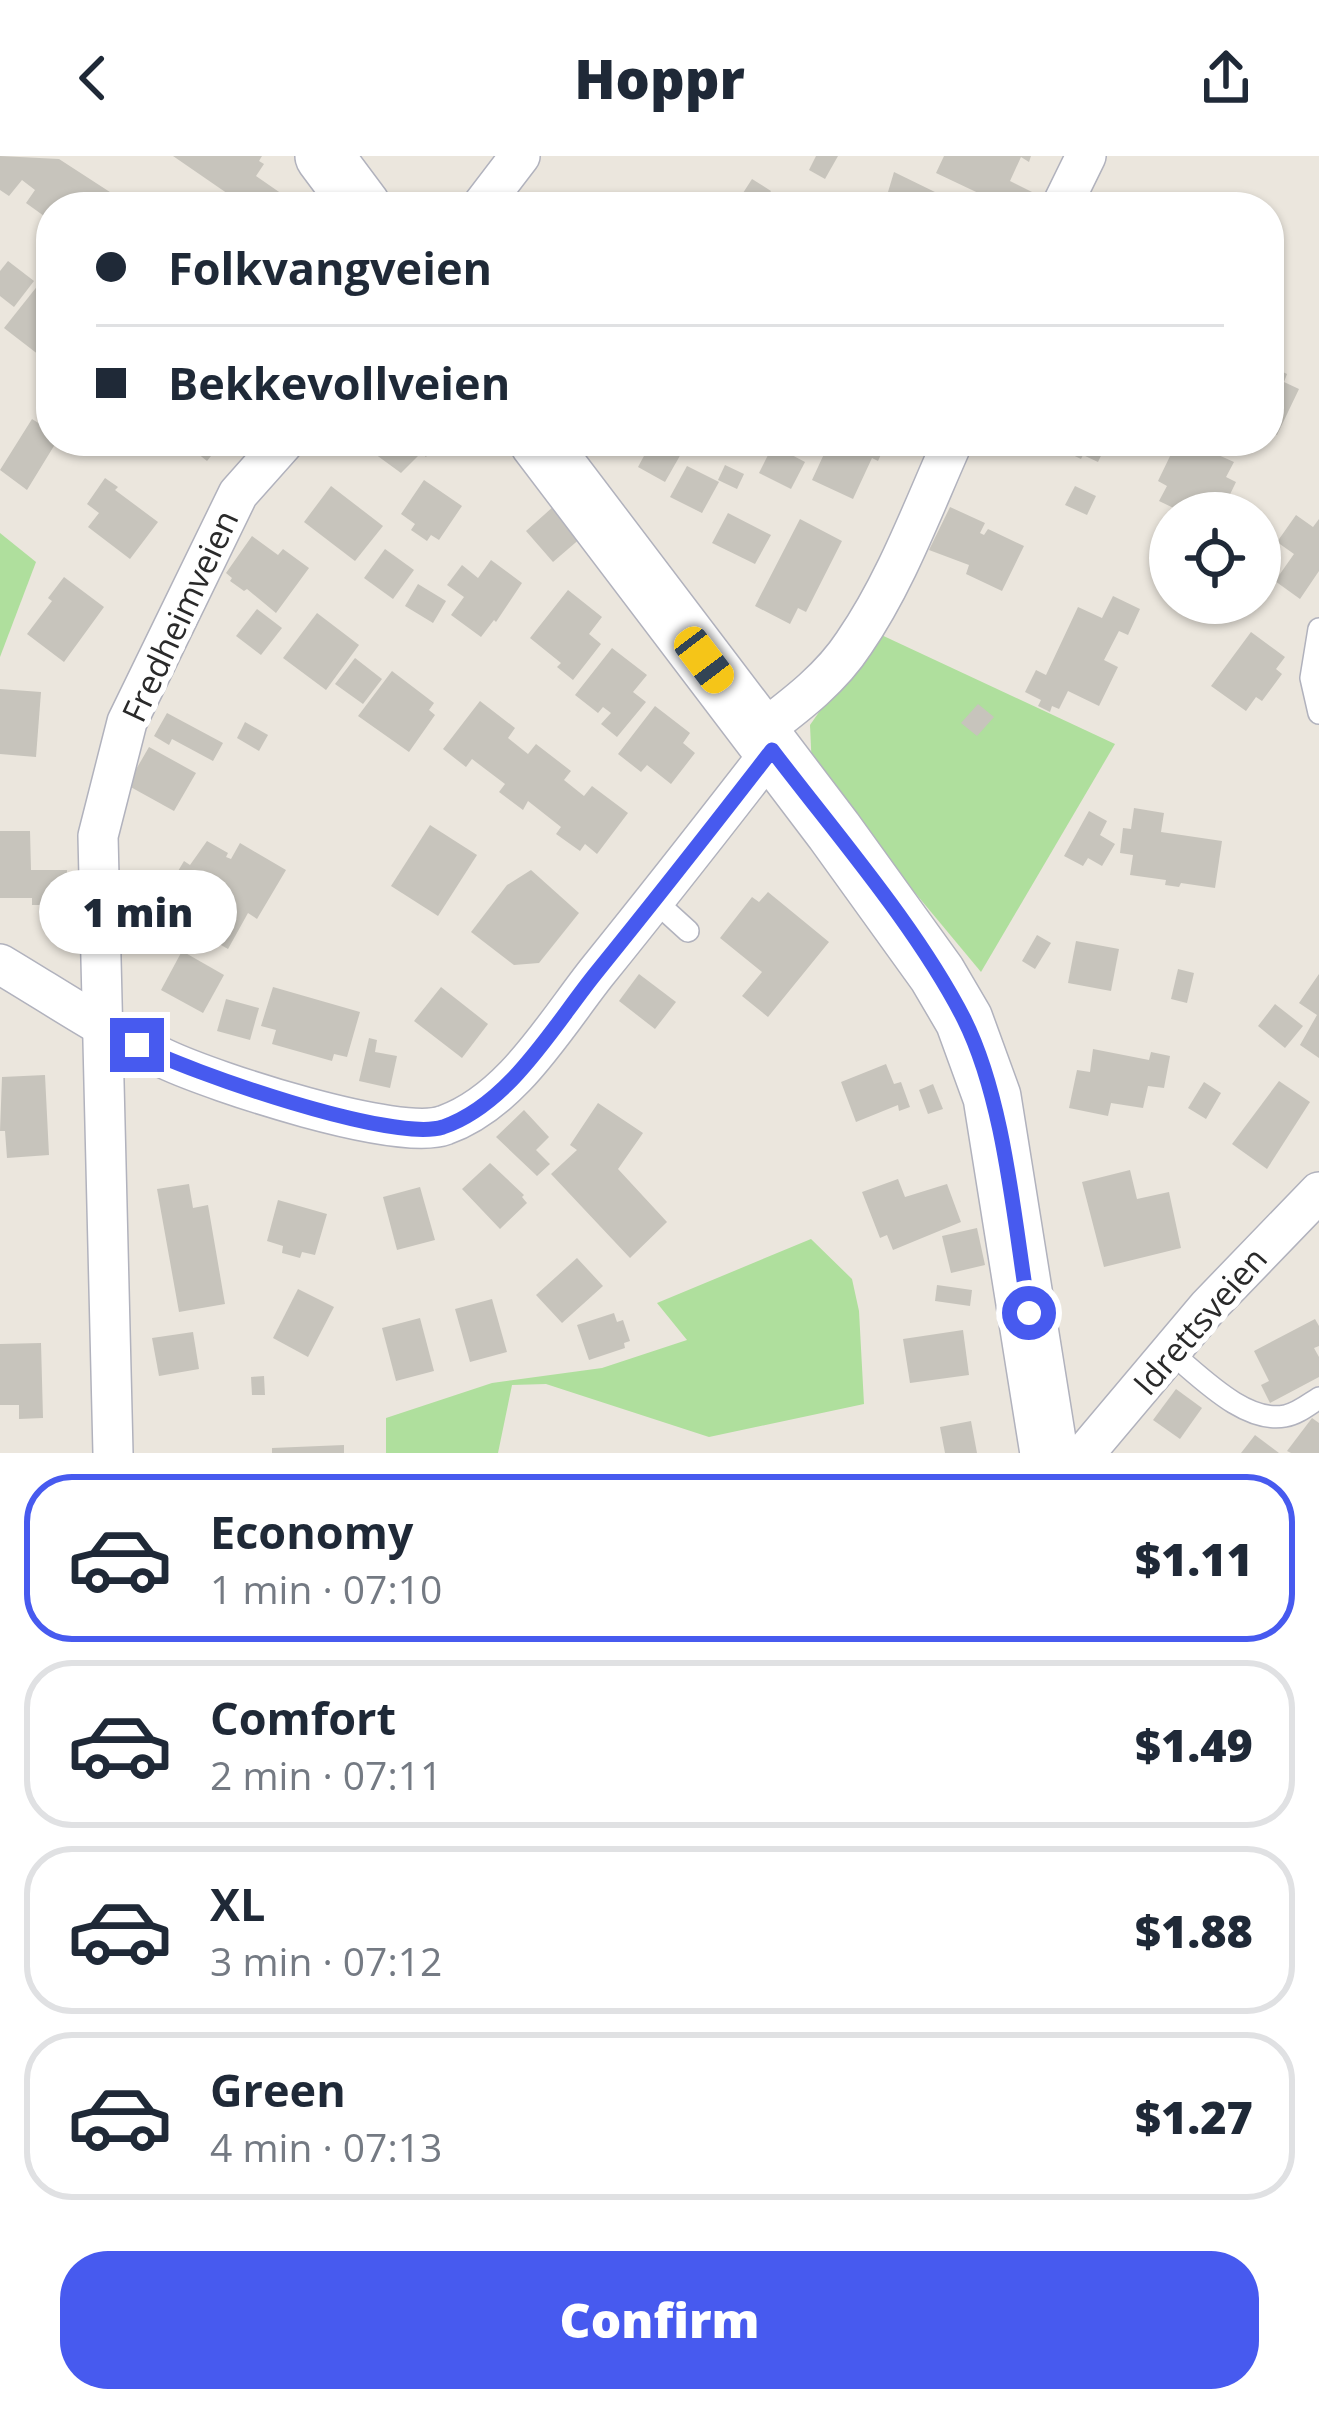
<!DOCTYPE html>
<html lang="en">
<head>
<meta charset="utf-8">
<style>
  body { margin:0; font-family:"Open Sans",sans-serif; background:#f2f2f3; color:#1f2937; height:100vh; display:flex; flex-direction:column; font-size:45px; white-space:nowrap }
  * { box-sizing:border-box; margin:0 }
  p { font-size:39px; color:#747a83 }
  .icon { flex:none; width:66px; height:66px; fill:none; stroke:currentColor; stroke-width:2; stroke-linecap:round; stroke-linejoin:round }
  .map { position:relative; height:1297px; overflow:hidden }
  .sheet { display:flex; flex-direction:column; background:#fff; flex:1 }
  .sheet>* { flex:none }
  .banner { position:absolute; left:36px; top:36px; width:1248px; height:264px; border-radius:48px; box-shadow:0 3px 9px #0004; display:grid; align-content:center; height:264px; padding:0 60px; background:#fff }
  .buttons { position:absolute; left:1149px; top:336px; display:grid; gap:24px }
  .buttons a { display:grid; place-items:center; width:132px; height:132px; border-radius:50%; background:#fff; box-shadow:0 3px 9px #0004; font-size:60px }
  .end { position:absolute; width:54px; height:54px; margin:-27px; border:15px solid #475aef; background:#fff; box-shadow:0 0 0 6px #fff }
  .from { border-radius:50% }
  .bubble { position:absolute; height:84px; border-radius:42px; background:#fff; box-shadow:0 3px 9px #0004; font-size:39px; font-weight:800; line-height:84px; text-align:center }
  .car { position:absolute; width:36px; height:72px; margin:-36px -18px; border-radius:15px; box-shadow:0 0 9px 3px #0007; background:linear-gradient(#f5c518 24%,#345 0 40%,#f5c518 0 76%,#345 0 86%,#f5c518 0) }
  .banner b { display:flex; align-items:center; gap:42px; height:114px; font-size:45px }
  .banner b+b { border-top:3px solid #e0e1e3 }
  .banner i { width:30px; height:30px; background:#1f2937 }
  ul { padding:21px 0 0; list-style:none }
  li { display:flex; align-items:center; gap:36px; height:168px; margin:0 24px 18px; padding:0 36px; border:6px solid #e0e1e3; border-radius:48px }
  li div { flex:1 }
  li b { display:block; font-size:45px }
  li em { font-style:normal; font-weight:800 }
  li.selected { border-color:#475aef }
  li>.icon { width:108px; height:108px; stroke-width:1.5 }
  .action { display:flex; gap:24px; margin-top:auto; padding:24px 60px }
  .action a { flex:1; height:138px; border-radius:48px; background:#475aef; color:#fff; font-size:48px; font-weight:800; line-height:138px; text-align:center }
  header { display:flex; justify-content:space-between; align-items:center; height:156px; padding:0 60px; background:#fff; font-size:54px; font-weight:800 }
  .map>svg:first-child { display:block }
  .green { fill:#afdf9d }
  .building { fill:#c7c4bc }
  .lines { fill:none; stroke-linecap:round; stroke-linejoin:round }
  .lane-casing { stroke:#b1b2bd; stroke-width:24 }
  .street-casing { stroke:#b1b2bd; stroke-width:42 }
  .secondary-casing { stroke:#b1b2bd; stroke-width:60 }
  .lane { stroke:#fff; stroke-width:21 }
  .street { stroke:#fff; stroke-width:39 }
  .secondary { stroke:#fff; stroke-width:57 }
  .route { stroke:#475aef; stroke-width:15 }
  .labels { text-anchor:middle; stroke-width:12; stroke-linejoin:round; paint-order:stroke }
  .street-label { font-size:33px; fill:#2a2a2a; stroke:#fff }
</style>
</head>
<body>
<header><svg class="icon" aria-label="back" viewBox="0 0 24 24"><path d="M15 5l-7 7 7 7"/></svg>Hoppr<svg class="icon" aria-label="share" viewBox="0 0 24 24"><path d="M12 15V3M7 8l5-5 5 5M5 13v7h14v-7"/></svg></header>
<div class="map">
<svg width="1319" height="1297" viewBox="0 0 1319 1297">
  <rect width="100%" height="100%" fill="#ebe6dd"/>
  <g class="green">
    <path d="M0,377L36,406L0,501Z"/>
    <path d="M875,476L1115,588L981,816L812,613L810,569Z"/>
    <path d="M811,1083L852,1123L859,1155L864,1248L709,1281L546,1228L512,1229L498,1297H386V1262L492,1227L602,1212L687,1184L657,1147Z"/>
  </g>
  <g class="building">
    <path d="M0,0L59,3L133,51H51V65L26,47L35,34L22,24L9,40L0,34Z"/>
    <path d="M173,0H262L259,5L264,8L256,20L282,38L273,51H247Z"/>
    <path d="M816,0H838L825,23L809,14Z"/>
    <path d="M944,0H1031L1029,6L1021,1L1010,25L1032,36L1025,51H987L991,43L936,17Z"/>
    <path d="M894,16L937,37L930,51L888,36Z"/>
    <path d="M752,23L771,35L761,51H734Z"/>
    <path d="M8,105L34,125L14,151L0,140V115Z"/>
    <path d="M39,128L51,138V185L39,199L4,172Z"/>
    <path d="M1269,209L1287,218L1284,226L1299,233L1277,279L1269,275Z"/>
    <path d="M32,263L51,275V285H57L27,334L0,314Z"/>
    <path d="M182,285H223L207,305Z"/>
    <path d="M385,285H433L436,287L426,301L421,297L401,317L375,298Z"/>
    <path d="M612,285H646L637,300Z"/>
    <path d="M652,285L686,289L665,326L638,311Z"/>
    <path d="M830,285H887L878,305L872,302L853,343L812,324Z"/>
    <path d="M1059,285H1108L1098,306L1083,299L1081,303L1056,291Z"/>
    <path d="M1187,285L1234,306L1226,321L1236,326L1222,355L1213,351L1209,357H1184L1159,345L1167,330L1158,325L1172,296L1180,300Z"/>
    <path d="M773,289L805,306L791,333L759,317Z"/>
    <path d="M725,309L744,318L737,333L718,324Z"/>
    <path d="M687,310L719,326L702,357L670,341Z"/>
    <path d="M105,322L118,331L115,334L158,366L130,403L88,371L99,357L87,348Z"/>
    <path d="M424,324L462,350L439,384L431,379L427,385L411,374L415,368L401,358Z"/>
    <path d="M331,330L383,370L355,405L304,366Z"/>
    <path d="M1075,330L1096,340L1087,359L1065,349Z"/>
    <path d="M554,350L582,381L553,406L526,375Z"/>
    <path d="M950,351L985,367L980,377L984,379L988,373L1024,390L1002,435L966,418L969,409L929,394Z"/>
    <path d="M728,357L771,379L755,408L712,387Z"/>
    <path d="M1296,359L1313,371L1319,363V415L1300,443L1275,425L1294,398L1277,386Z"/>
    <path d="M800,363L842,385L806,456L798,452L790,468L755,450Z"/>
    <path d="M252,380L278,399L283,393L309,412L276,457L247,433L244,435L230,425L232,422L226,417Z"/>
    <path d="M385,393L414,414L393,443L364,422Z"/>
    <path d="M491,404L522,427L496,466L494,464L481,481L451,459L464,441L447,429L462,409L478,422Z"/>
    <path d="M64,421L104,451L64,506L27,478L52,445L48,442Z"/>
    <path d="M418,428L446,445L433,467L405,450Z"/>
    <path d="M568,434L602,461L589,478L601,488L573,524L557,511L561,507L530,482Z"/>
    <path d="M1113,440L1140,453L1128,479L1119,475L1104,504L1118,511L1099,550L1068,535L1059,553L1052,550L1050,556L1038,550L1041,544L1025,536L1036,514L1046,519L1078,451L1102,462Z"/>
    <path d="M257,453L282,472L261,499L236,480Z"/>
    <path d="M317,457L359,489L326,534L283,502Z"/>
    <path d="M1251,476L1285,501L1276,513L1282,518L1262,545L1256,541L1246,555L1211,530Z"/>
    <path d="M612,492L647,519L633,536L646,546L617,581L601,568L611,557L603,551L598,557L575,539Z"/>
    <path d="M355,502L382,523L363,548L335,528Z"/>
    <path d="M392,515L434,547L429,554L435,559L409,596L358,560Z"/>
    <path d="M0,533L41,536L36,601L0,598Z"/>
    <path d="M480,545L515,572L508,582L528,598L536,588L571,615L564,624L584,640L592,630L628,657L597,698L585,688L580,695L556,678L561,671L528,645L523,654L499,636L505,628L472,603L466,611L443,593Z"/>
    <path d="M978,548L994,561L977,580L961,567Z"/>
    <path d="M655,550L690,577L683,587L695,597L671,628L647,609L641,616L618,598Z"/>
    <path d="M167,557L223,587L213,605L172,583L169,589L154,580Z"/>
    <path d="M245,566L268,579L259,595L237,582Z"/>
    <path d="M149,591L196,617L174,655L127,629Z"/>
    <path d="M1134,652L1164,657L1161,676L1222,685L1215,732L1181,727L1179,731L1165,729L1166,724L1130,719L1133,699L1120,697L1123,672L1131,673Z"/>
    <path d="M1089,655L1107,665L1100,679L1115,688L1102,710L1088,702L1083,710L1064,700Z"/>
    <path d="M430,669L477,699L438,760L391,730Z"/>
    <path d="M0,675H30L31,714H67L66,749H32V742H0Z"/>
    <path d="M207,685L228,697L226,701L231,703L240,687L286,714L257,763L248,757L228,793L207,781L202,789L152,759L184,705L190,709Z"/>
    <path d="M531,714L579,757L539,807L514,809L471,776L507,729Z"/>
    <path d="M768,736L829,786L768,861L742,840L762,816L720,782L752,741L759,746Z"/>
    <path d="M1037,779L1051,787L1035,813L1022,805Z"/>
    <path d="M1076,785L1119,793L1111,835L1068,827Z"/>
    <path d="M182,795L224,819L203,857L161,834Z"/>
    <path d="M1178,813L1194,817L1187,847L1171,843Z"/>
    <path d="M639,818L676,846L655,873L619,845Z"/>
    <path d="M1319,818V902L1300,889L1317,859L1299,847Z"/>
    <path d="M273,831L360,856L347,901L334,898L332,905L272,888L276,874L261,870Z"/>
    <path d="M441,831L488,868L462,902L414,865Z"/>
    <path d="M226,843L259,852L250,884L217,875Z"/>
    <path d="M1275,848L1303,870L1285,892L1258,870Z"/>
    <path d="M369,882L377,884L375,896L397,900L390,932L359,925Z"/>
    <path d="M1093,893L1149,904L1151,896L1170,900L1164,932L1148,930L1143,952L1111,947L1108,960L1069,952L1077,914L1090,916Z"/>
    <path d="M886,908L894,928L901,926L910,951L899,955L898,949L856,966L841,926Z"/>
    <path d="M45,919L49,999L7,1002L5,975H0L2,921Z"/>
    <path d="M1279,925L1310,946L1267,1013L1232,988Z"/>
    <path d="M1204,926L1221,937L1206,963L1188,952Z"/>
    <path d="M933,928L943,953L928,958L919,934Z"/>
    <path d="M598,947L643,977L618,1013L667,1066L630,1102L551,1018L577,994L570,989Z"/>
    <path d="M524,954L549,981L536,994L550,1008L537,1020L496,981Z"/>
    <path d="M490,1007L524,1039L522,1041L527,1047L500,1073L462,1033Z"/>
    <path d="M1130,1014L1137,1043L1169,1036L1181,1092L1104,1111L1082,1026Z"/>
    <path d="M898,1023L905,1041L947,1028L961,1066L893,1094L887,1079L880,1082L862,1036Z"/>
    <path d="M189,1028L193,1052L208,1049L225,1148L179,1156L157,1033Z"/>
    <path d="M420,1031L435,1084L397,1094L383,1041Z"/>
    <path d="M278,1044L327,1058L315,1099L302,1096L300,1102L282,1097L283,1090L267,1085Z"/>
    <path d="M977,1072L985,1109L951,1117L942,1080Z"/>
    <path d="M577,1102L603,1130L562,1167L536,1139Z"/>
    <path d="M937,1129L972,1134L970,1150L935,1145Z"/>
    <path d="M298,1133L334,1151L308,1201L273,1182Z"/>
    <path d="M492,1143L507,1196L470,1206L455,1153Z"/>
    <path d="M614,1157L617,1166L623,1164L630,1185L624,1187L625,1192L589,1204L577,1169Z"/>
    <path d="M420,1162L434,1215L396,1225L382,1172Z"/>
    <path d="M1315,1163L1319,1170V1190L1314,1192L1319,1201V1221L1270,1247L1261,1229L1269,1225L1254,1195Z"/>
    <path d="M963,1174L969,1219L910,1227L903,1183Z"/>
    <path d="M193,1176L199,1213L159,1220L152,1182Z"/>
    <path d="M41,1187L43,1262L19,1263V1249H0V1188Z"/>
    <path d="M264,1220L265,1239H252L251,1221Z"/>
    <path d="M1176,1233L1202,1252L1180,1283L1153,1264Z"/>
    <path d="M1312,1262L1319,1267V1297H1291L1287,1295Z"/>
    <path d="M971,1265L977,1297H945L940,1271Z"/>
    <path d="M1255,1279L1279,1297H1241Z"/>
    <path d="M344,1289V1297H272V1292Z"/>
  </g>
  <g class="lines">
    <defs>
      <g id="lane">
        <path d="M1319,473L1311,522L1319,557"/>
        <path d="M655,745L688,775"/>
        <path d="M1169,1195C1198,1218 1244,1268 1285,1260C1297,1258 1308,1249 1319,1242"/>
      </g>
      <g id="street">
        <path d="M481,51L520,0"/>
        <path d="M1061,51L1086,0"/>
        <path d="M759,577C793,551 830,524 854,487C896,426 923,352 953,285"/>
        <path d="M0,808C54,840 108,877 165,903C214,926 399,987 445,969C512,945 555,869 597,816C656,743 714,669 772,594"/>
        <path d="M113,1297L98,680L127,566L238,338L285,285"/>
        <path d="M1085,1297L1208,1151L1319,1036"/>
      </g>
      <g id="secondary">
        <path d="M324,0L362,51"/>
        <path d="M538,285L834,675L937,818L964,864L992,941L1049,1297"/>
      </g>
    </defs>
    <use href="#lane" class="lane-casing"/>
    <use href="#street" class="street-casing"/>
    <use href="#secondary" class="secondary-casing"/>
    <use href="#lane" class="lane"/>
    <use href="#street" class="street"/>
    <use href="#secondary" class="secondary"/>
  </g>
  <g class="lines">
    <path class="route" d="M137,889C189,916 392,987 443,971C510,948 554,869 596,817C656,743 714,669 772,594C835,677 917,771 964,863C1005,945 1014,1066 1029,1157"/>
  </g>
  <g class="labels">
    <g class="street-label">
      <text transform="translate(180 460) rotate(-65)" y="12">Fredheimveien</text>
      <text transform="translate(1200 1165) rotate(-49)" y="12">Idrettsveien</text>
    </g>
  </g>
</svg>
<div class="buttons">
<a><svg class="icon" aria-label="locate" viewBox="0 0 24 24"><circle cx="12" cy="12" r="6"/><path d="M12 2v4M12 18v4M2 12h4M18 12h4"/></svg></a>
</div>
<i class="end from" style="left:1029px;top:1157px"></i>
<i class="end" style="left:137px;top:889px"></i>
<div class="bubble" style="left:39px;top:714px;width:198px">1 min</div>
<i class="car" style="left:704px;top:504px;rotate:143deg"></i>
<div class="banner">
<b><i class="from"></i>Folkvangveien</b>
<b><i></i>Bekkevollveien</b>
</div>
</div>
<section class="sheet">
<ul>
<li class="selected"><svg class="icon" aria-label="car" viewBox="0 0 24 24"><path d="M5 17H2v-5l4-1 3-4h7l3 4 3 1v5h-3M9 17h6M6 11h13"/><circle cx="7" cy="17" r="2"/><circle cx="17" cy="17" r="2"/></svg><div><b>Economy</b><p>1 min · 07:10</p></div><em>$1.11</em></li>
<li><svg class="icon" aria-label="car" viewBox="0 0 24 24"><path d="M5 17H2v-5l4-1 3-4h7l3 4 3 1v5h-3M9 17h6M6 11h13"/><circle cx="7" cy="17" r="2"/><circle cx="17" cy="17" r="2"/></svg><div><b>Comfort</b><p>2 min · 07:11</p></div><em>$1.49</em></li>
<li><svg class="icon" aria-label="car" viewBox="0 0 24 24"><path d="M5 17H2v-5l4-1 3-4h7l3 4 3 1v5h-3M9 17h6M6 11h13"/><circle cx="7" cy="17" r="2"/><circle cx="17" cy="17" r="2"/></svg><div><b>XL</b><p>3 min · 07:12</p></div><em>$1.88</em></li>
<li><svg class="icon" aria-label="car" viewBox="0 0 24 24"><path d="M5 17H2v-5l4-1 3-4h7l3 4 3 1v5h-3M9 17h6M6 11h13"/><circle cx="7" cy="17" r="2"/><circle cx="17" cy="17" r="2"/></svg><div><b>Green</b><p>4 min · 07:13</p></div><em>$1.27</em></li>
</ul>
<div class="action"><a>Confirm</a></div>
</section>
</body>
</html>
